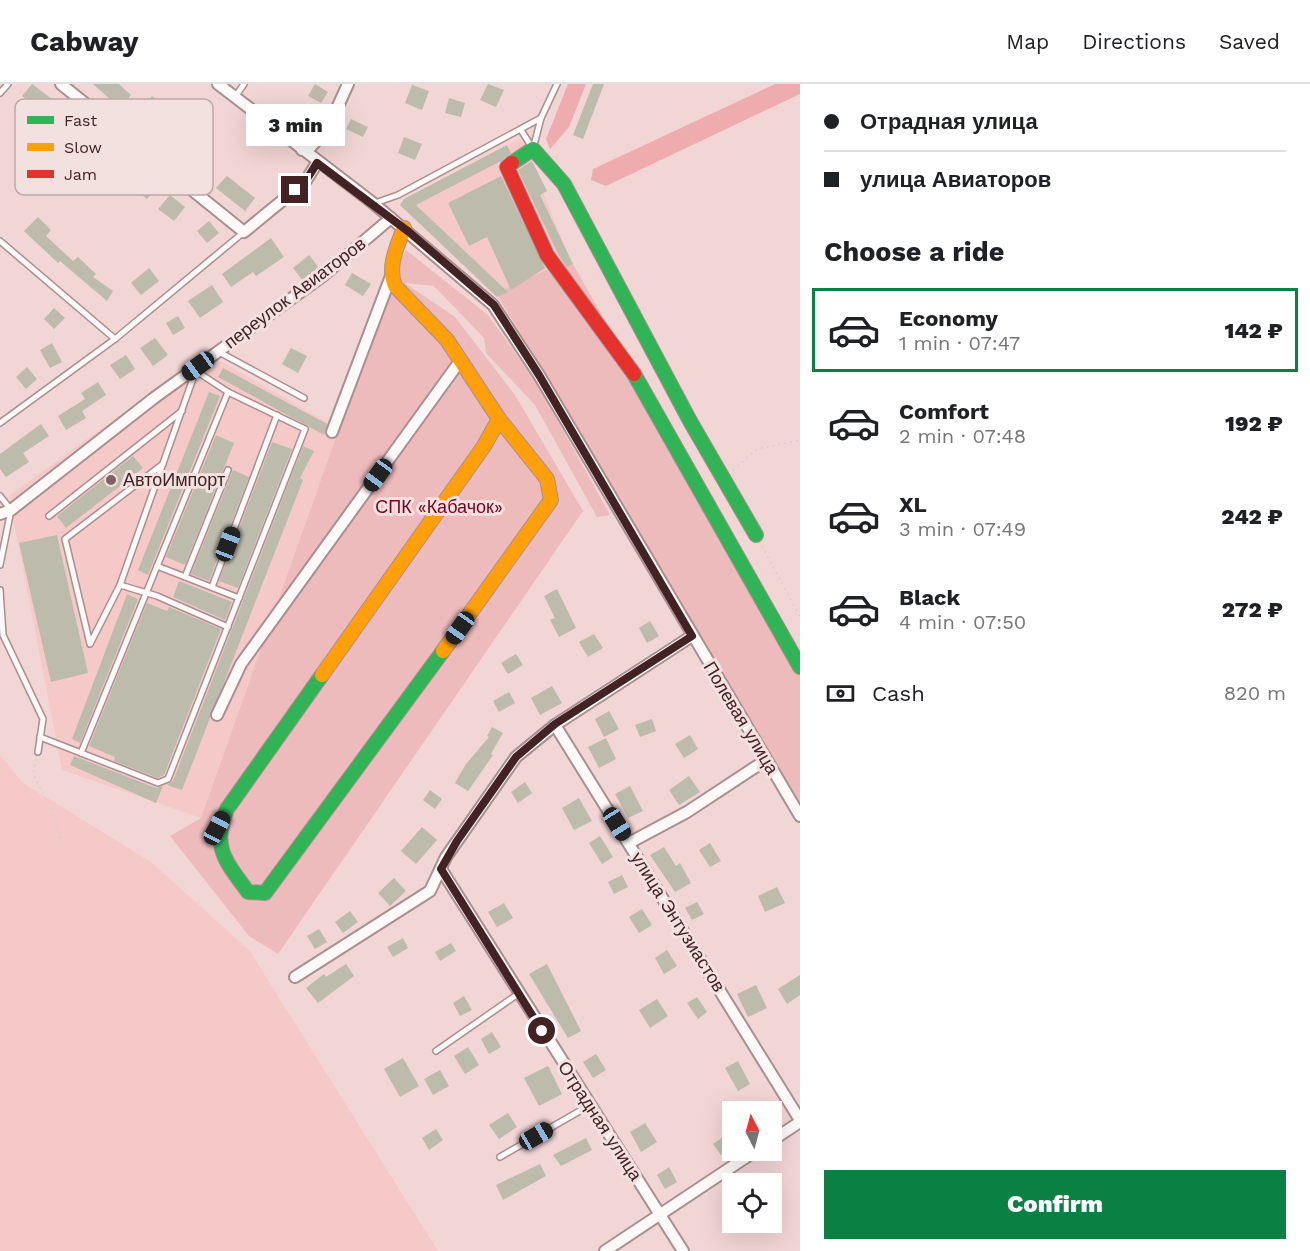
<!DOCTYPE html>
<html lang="en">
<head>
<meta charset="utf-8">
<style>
  body { margin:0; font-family:"Work Sans",sans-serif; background:#f6f6f6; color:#202124; height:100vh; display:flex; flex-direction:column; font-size:22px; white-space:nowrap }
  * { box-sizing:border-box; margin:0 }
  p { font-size:20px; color:#757577 }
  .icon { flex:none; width:33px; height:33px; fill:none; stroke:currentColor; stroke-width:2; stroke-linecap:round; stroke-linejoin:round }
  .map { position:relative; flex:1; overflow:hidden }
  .panel { display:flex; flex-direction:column; background:#fff; width:510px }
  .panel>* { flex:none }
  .guide { display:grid; align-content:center; height:132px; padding:0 24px; background:#fff }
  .needle { width:39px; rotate:354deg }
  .buttons { position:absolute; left:722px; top:1017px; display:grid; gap:12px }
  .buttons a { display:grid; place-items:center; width:60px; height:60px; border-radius:0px; background:#fff; box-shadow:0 6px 24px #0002; font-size:30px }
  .end { position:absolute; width:27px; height:27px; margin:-14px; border:8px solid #432223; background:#fff; box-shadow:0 0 0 3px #fff }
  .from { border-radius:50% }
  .bubble { position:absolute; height:42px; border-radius:0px; background:#fff; box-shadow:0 6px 24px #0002; font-size:20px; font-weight:800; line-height:42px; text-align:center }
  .car { position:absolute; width:18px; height:36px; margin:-18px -9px; border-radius:8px; box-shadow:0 0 4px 2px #0007; background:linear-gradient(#222 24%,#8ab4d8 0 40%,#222 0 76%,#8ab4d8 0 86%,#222 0) }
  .guide b { display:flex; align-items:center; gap:21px; height:57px; font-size:22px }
  .guide b+b { border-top:2px solid #e0e0e0 }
  .guide i { width:15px; height:15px; background:#202124 }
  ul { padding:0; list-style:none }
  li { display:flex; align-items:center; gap:18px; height:84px; margin:0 12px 9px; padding:0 12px; border:3px solid transparent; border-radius:0px }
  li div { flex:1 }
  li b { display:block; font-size:22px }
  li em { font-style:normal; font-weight:800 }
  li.selected { border-color:#0b8043 }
  li>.icon { width:54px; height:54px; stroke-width:1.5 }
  h2 { padding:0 24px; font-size:27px; line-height:72px }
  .pay { display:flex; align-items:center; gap:15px; height:66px; padding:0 24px; font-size:22px }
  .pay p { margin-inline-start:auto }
  .button { display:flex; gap:12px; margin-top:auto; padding:12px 24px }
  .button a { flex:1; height:69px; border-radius:0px; background:#0b8043; color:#fff; font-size:24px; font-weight:800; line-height:69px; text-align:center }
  header { display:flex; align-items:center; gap:36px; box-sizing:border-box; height:84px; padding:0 30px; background:#fff; border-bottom:2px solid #e0e0e0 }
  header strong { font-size:28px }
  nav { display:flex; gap:33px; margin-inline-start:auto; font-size:21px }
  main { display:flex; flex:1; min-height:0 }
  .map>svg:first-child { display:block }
  .built { fill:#f6c9c9 }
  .green { fill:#eebbbc }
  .forest { fill:#eeacae }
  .building { fill:#bdbbac }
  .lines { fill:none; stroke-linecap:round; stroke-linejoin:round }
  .lane-casing { stroke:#aa8f90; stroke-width:8 }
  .street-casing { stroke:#aa8f90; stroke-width:14 }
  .fast-casing { stroke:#aa8f90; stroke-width:16 }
  .slow-casing { stroke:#aa8f90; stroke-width:16 }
  .jam-casing { stroke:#aa8f90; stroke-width:16 }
  .path { stroke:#d6cdcd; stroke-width:1.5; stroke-dasharray:1.5 4.5; stroke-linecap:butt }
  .lane { stroke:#fdf9f9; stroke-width:5 }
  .street { stroke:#fdf9f9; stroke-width:10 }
  .fast { stroke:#30b455; stroke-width:14 }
  .slow { stroke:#ff9f0a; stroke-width:14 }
  .jam { stroke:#e5322d; stroke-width:14 }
  .route { stroke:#432223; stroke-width:8 }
  .poi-dot { fill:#806161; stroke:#f3e1e0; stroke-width:2 }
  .labels { text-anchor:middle; stroke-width:6; stroke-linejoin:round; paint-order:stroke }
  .street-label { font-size:18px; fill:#432223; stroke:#f3e1e0 }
  .poi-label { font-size:18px; fill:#432223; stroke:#f3e1e0; text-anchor:start }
  .park-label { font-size:18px; fill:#79001e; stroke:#f3e1e0 }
  .key { fill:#f3e1e0; stroke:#bea8a7; stroke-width:1.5 }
  .key-label { font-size:16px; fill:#432223 }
</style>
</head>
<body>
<header>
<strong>Cabway</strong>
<nav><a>Map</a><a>Directions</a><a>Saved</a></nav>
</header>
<main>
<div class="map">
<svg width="800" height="1167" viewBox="0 0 800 1167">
  <rect width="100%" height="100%" fill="#f2d5d5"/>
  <g class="built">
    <path d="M521,54L570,175L496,209L400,121Z"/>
    <path d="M206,269L339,345L201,734L62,686L9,412Z"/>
    <path d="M0,671L23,699L151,778L249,866L438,1167H0Z"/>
  </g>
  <g class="green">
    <path d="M406,166L488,231L535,296L610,431L597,433L535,321L486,269L484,254L434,202L405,199L455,233L515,311L583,427L278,870L249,852L170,752L201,734L396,184Z"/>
    <path d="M570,175L800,578V718L496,209Z"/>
  </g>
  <g class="forest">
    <path d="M568,0H586L569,43L550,65L546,55Z"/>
    <path d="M775,0H800V10L606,102L591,96L593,85Z"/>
  </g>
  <g class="building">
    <path d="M32,0L73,31L64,43L22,12Z"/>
    <path d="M93,0H119L131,11L120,24Z"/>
    <path d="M315,0L328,8L321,19L308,12Z"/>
    <path d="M488,0L504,6L496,23L480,16Z"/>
    <path d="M593,0H604L583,55L573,51Z"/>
    <path d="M412,1L429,7L422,26L405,19Z"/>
    <path d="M152,12L168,25L152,47L135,34Z"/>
    <path d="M449,14L465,19L461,33L445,29Z"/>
    <path d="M351,35L368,43L363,53L346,45Z"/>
    <path d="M404,53L422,60L415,76L398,69Z"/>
    <path d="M507,61L511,69L501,77L416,121L508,208L497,213L400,121L404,115Z"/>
    <path d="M532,77L547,107L540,111L573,180L567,183L559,172L518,86Z"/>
    <path d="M146,89L159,101L147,115L133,103Z"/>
    <path d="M227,92L255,114L245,127L216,104Z"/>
    <path d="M501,92L545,184L511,206L487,153L469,162L448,119Z"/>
    <path d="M170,111L185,123L174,137L158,125Z"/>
    <path d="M38,133L51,146L46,152L73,177L78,173L96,190L93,193L113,207L107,217L60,177L58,179L24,147Z"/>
    <path d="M209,137L219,149L207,159L197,147Z"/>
    <path d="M271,154L284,173L256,192L253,188L231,203L222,190Z"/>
    <path d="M309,171L319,184L303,197L293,184Z"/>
    <path d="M149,184L159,197L141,211L131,199Z"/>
    <path d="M352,189L371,200L363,212L345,201Z"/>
    <path d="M212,201L223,218L200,234L188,217Z"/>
    <path d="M54,224L65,234L54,245L44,235Z"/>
    <path d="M178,232L185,244L173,251L166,239Z"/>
    <path d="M155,254L168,271L153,282L140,264Z"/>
    <path d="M52,259L62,278L50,284L40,266Z"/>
    <path d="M291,264L307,272L298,289L282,280Z"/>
    <path d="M126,271L135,285L120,295L110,281Z"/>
    <path d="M27,283L37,295L26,305L16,293Z"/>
    <path d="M223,284L327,340L324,351L218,293Z"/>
    <path d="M98,298L106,311L82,327L86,334L66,346L58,332L85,315L81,309Z"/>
    <path d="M209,308L220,312L148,491L138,486Z"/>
    <path d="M41,340L49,352L23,369L29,378L6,393L0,385V370Z"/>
    <path d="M216,351L234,359L185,481L166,473Z"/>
    <path d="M272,358L292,365L238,504L219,497Z"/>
    <path d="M303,362L314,367L300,394L303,396L182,706L167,701L173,697Z"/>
    <path d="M133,372L143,384L66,444L57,432Z"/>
    <path d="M233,386L249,393L209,497L191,490Z"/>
    <path d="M57,451L88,589L51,598L19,459Z"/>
    <path d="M179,497L232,518L225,536L173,513Z"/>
    <path d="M557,505L576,544L559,553L550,536L555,534L544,512Z"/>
    <path d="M127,510L138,515L80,659L72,655Z"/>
    <path d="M147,519L167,527L169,523L221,545L164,691L158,694L114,677L115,673L89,662Z"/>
    <path d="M650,537L659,552L647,559L639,544Z"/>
    <path d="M594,550L603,564L588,573L579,558Z"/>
    <path d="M516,570L523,581L508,590L501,579Z"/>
    <path d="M552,602L562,619L540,631L531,614Z"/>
    <path d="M509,608L515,619L499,628L493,617Z"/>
    <path d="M609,627L619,645L604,653L595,635Z"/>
    <path d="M652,635L656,647L640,653L635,641Z"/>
    <path d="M492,643L503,649L491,670L493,671L468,707L455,699L466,680L489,653L487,652Z"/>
    <path d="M690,651L698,665L684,674L675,660Z"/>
    <path d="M606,654L616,675L599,684L588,663Z"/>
    <path d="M74,672L156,704L163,702L156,719L70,681Z"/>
    <path d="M689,692L700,708L679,721L669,706Z"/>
    <path d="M525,698L532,709L518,719L511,708Z"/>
    <path d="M630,702L643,727L628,734L615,710Z"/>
    <path d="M430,706L442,715L435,725L423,716Z"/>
    <path d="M579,714L592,737L574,746L562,724Z"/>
    <path d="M422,743L437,756L416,780L401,767Z"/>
    <path d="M600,752L613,773L602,780L589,759Z"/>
    <path d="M710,759L721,777L710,783L699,766Z"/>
    <path d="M664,763L676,782L680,779L691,799L675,808L650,771Z"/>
    <path d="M622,791L628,803L614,810L608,798Z"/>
    <path d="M394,794L406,807L390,822L378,809Z"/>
    <path d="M777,803L785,819L765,828L758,812Z"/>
    <path d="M697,818L704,830L692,836L685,824Z"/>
    <path d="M504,819L513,834L497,843L488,828Z"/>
    <path d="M642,825L652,841L639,849L629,833Z"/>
    <path d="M350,827L358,838L343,849L335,838Z"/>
    <path d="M319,845L327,858L315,865L307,852Z"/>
    <path d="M403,854L408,864L393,873L387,863Z"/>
    <path d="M451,859L456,867L440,877L435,868Z"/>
    <path d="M667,866L677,882L664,890L655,874Z"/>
    <path d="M346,880L354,892L318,919L306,904L324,890L326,893Z"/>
    <path d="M547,880L581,947L568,954L529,890Z"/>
    <path d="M800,891V911L787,920L778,905Z"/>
    <path d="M756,901L767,924L748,933L737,910Z"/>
    <path d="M464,912L472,926L460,932L453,919Z"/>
    <path d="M697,913L707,928L698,935L687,919Z"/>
    <path d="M657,915L668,932L650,944L639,926Z"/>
    <path d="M492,948L501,963L489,970L481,955Z"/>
    <path d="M468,963L479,981L465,990L454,972Z"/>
    <path d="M596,970L606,986L593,994L583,978Z"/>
    <path d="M403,974L419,1002L400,1013L384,985Z"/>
    <path d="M738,977L750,1000L738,1007L725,984Z"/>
    <path d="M548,982L562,1010L539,1022L524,994Z"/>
    <path d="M440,986L449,1002L433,1011L424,995Z"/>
    <path d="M508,1029L517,1043L499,1055L489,1041Z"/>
    <path d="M645,1039L657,1058L641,1068L630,1048Z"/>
    <path d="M436,1045L443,1056L429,1066L422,1054Z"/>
    <path d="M727,1050L732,1057V1064L721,1071L713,1060Z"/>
    <path d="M586,1054L592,1066L561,1082L553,1071Z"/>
    <path d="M540,1080L546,1092L503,1116L496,1101Z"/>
    <path d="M669,1083L677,1098L665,1105L657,1091Z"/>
  </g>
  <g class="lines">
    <defs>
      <g id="lane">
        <path d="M0,9L8,0"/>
        <path d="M235,13L244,0"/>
        <path d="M521,46L533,65L541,34"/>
        <path d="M375,119L398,111L541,34L557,0"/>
        <path d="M0,157L115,255L244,148"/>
        <path d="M219,268L304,314"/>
        <path d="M0,339L115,255"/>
        <path d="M163,380L65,455L90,560L120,501L196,286"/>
        <path d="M0,412L11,426L0,481"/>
        <path d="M49,432L182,327"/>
        <path d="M157,482L239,514"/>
        <path d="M185,493L228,386"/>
        <path d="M120,501L157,512L228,543"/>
        <path d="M212,503L277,331"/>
        <path d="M0,506L3,551L43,635L38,668"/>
        <path d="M40,653L158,699L168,695L305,345L228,308L196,287"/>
        <path d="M81,669L228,308"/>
        <path d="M436,967L518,910"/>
        <path d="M500,1073L590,1021"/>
      </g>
      <g id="street">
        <path d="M61,0L244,148L305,98L317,79"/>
        <path d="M218,0L373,119L493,221L539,291L800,732"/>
        <path d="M302,66H308L328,44L348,0"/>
        <path d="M332,348L391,192"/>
        <path d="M0,430L11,426L154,314L324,191L391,134"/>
        <path d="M217,631L241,580L460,277"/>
        <path d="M555,641L800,1036"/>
        <path d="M629,759L687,728L766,676"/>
        <path d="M441,785L683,1167"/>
        <path d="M295,893L430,807L446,773L516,673L555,641L692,552"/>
        <path d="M771,1057L800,1038"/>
        <path d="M605,1167L757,1066"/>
      </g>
      <g id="fast">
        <path d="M512,79L533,65L564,100L690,337L756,451"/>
        <path d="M634,290L800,583"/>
        <path d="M322,591L227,725C211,763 226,778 248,808L265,809L443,567"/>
      </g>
      <g id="slow">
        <path d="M404,144C397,163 387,182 395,202L447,256L499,335L547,395L551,416L443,567"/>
        <path d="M322,591L484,362L499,335"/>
      </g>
      <path id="jam" d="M512,79L507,83L547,171L634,290"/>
    </defs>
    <use href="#lane" class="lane-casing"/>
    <use href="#street" class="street-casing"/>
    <use href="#fast" class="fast-casing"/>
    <use href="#slow" class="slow-casing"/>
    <use href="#jam" class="jam-casing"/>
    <g class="path">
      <path d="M733,386L757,365L800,356"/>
      <path d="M54,438L61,449"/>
      <path d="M762,462L800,533"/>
      <path d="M36,675L33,690L50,724L61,756"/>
    </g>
    <use href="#lane" class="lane"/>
    <use href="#street" class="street"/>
    <use href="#fast" class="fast"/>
    <use href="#slow" class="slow"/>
    <use href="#jam" class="jam"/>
  </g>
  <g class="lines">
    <path class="route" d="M295,106L305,98L317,79L409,148L494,221L539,291L692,552L555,640L516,673L457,757L441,785L542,947"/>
  </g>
  <circle class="poi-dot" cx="111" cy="396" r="6"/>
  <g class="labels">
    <g class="street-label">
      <text transform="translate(295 209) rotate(-37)" y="6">переулок Авиаторов</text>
      <text transform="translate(741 634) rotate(59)" y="6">Полевая улица</text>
      <text transform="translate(678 838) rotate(58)" y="6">улица Энтузиастов</text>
      <text transform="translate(600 1037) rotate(57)" y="6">Отрадная улица</text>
    </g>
    <g class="poi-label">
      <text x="123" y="402">АвтоИмпорт</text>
    </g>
    <g class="park-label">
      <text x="439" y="429">СПК «Кабачок»</text>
    </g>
  </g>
  <rect x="15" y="15" width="198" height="96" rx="9" class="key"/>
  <rect x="27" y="32" width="27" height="8" fill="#30b455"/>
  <rect x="27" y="59" width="27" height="8" fill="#ff9f0a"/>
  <rect x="27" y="86" width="27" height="8" fill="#e5322d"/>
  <g class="key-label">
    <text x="64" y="42">Fast</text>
    <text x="64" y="69">Slow</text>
    <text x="64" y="96">Jam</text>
  </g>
</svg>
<div class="buttons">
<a><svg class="needle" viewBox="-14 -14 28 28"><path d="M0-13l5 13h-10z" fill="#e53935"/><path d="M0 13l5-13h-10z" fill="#757577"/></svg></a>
<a><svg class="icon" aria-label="locate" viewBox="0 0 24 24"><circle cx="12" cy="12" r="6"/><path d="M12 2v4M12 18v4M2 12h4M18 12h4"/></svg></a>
</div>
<i class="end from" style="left:542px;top:947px"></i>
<i class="end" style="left:295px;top:106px"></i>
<div class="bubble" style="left:246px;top:20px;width:99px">3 min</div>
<i class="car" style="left:198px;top:282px;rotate:234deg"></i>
<i class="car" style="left:378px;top:391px;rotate:216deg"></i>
<i class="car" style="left:228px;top:460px;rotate:21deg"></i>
<i class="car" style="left:460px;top:544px;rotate:215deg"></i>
<i class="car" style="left:617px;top:740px;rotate:148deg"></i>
<i class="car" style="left:217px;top:744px;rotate:28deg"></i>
<i class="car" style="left:536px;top:1052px;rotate:60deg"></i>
</div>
<section class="panel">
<div class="guide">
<b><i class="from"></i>Отрадная улица</b>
<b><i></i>улица Авиаторов</b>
</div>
<h2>Choose a ride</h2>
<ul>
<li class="selected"><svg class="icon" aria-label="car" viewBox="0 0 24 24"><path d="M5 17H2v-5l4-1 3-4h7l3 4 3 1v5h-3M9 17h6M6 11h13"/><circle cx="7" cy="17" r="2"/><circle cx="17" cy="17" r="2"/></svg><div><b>Economy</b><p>1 min · 07:47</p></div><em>142 ₽</em></li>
<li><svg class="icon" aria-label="car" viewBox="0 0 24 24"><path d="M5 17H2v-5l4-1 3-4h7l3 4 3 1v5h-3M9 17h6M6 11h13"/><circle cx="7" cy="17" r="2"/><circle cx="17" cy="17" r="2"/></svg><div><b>Comfort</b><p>2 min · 07:48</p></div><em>192 ₽</em></li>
<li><svg class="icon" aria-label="car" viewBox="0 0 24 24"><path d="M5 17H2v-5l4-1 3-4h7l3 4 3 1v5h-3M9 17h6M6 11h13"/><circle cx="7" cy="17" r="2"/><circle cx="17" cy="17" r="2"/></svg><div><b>XL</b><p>3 min · 07:49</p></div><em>242 ₽</em></li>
<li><svg class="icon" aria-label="car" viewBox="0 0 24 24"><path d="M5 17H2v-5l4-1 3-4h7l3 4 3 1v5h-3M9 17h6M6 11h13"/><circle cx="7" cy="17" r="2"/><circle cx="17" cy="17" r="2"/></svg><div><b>Black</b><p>4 min · 07:50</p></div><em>272 ₽</em></li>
</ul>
<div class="pay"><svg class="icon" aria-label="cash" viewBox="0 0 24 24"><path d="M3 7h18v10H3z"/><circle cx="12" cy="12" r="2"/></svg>Cash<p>820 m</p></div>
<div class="button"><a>Confirm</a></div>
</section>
</main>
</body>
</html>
